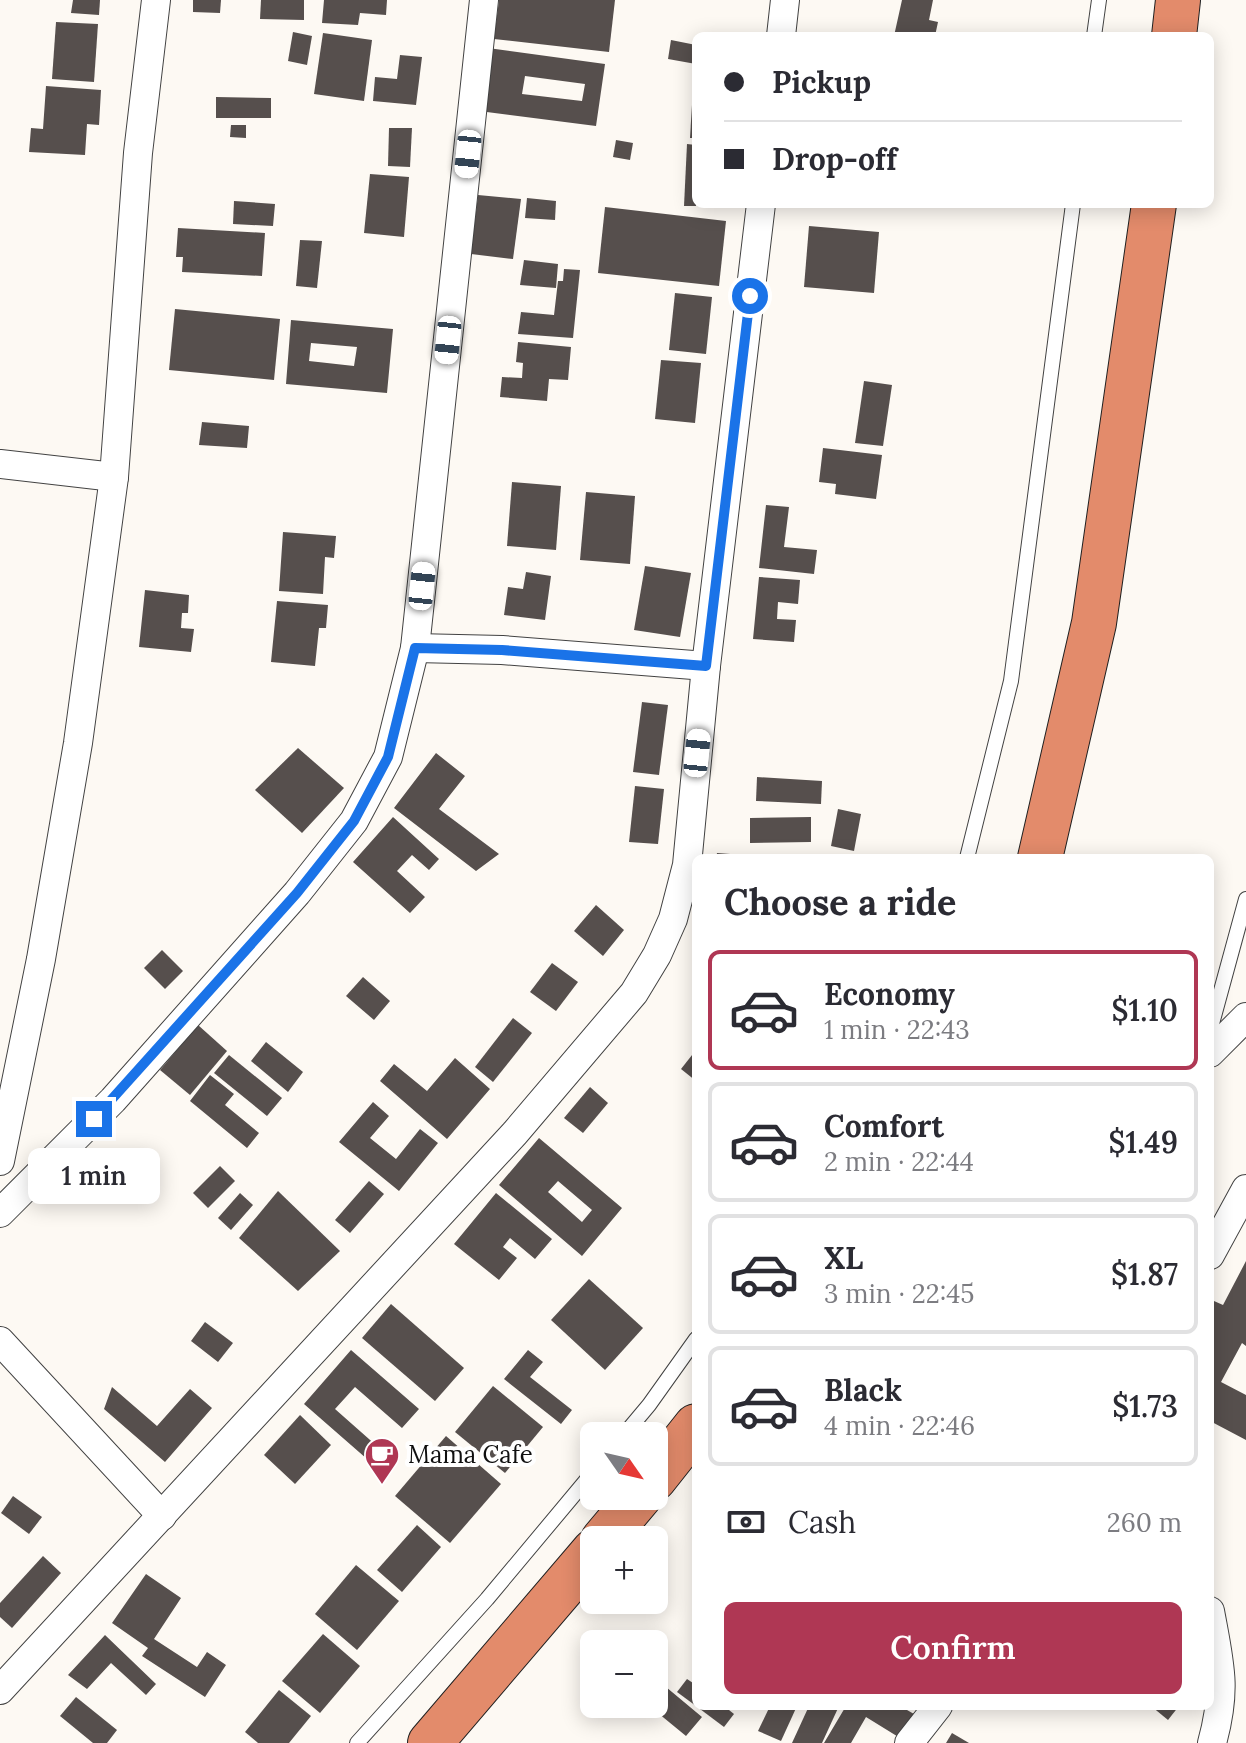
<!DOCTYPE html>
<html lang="en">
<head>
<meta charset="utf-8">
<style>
  body { margin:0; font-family:Lora,serif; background:#f7f7f7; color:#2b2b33; height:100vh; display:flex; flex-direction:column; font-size:30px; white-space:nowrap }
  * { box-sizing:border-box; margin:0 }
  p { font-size:26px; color:#7c7c81 }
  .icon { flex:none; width:44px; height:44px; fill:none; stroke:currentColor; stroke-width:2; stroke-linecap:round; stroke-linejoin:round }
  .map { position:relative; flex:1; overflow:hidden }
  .panel { position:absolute; left:692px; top:854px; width:522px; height:856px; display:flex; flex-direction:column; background:#fff; border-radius:12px; box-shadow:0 4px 20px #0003 }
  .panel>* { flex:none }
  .hud { position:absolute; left:692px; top:32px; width:522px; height:176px; border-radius:12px; box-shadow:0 4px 20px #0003; display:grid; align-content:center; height:176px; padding:0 32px; background:#fff }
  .needle { width:52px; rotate:124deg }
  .tools { position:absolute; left:580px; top:1422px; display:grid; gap:16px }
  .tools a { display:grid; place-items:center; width:88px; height:88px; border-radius:12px; background:#fff; box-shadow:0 4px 20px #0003; font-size:40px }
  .end { position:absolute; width:36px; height:36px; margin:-18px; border:10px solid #1a73e8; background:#fff; box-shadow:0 0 0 4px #fff }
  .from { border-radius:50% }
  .bubble { position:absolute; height:56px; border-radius:12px; background:#fff; box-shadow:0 4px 20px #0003; font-size:26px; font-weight:600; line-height:56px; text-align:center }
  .car { position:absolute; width:24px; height:48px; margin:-24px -12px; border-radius:10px; box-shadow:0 0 6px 2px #0007; background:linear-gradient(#fff 24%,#345 0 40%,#fff 0 76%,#345 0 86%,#fff 0) }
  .hud b { display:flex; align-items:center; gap:28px; height:76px; font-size:30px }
  .hud b+b { border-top:2px solid #e1e1e2 }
  .hud i { width:20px; height:20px; background:#2b2b33 }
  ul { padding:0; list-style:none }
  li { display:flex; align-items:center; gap:24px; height:120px; margin:0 16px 12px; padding:0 16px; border:4px solid #e1e1e2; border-radius:12px }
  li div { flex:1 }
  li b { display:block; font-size:30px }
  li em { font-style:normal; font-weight:600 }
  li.selected { border-color:#af3754 }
  li>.icon { width:72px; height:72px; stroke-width:1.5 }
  h2 { padding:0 32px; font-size:36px; line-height:96px }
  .pay { display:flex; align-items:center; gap:20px; height:88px; padding:0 32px; font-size:30px }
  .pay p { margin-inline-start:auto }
  .primary-button { display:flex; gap:16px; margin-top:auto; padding:16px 32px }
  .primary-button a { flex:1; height:92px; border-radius:12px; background:#af3754; color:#fff; font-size:32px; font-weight:600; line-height:92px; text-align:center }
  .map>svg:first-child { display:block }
  .building { fill:#564f4d; fill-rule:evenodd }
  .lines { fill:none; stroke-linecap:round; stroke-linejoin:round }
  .lane-casing { stroke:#424242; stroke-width:16 }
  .street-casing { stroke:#424242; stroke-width:30 }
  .highway-casing { stroke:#202020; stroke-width:46 }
  .lane { stroke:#fff; stroke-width:14 }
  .street { stroke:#fff; stroke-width:28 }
  .highway { stroke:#e38b6b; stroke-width:44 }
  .route { stroke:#1a73e8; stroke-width:10 }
  .labels { text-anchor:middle; stroke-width:8; stroke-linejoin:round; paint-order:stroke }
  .poi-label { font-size:24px; fill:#0f0f0f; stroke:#fff; text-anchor:start }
</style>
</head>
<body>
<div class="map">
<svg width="1246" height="1743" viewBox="0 0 1246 1743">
  <rect width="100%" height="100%" fill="#fdf9f3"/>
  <g class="building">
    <path d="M73,0H100L99,15L71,13Z"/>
    <path d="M193,0H221L220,13L193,12Z"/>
    <path d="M261,0H304V20L260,19Z"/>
    <path d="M324,0H387L386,15L360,13L358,25L322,23Z"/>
    <path d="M499,0H615L609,52L494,39Z"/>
    <path d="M902,0H933L929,20L938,22L935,36H894Z"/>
    <path d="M56,22L98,24L94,82L52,79Z"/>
    <path d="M293,32L312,36L307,65L288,61Z"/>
    <path d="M323,33L372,40L364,101L314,94Z"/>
    <path d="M671,40L696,45V64L668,59Z"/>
    <path d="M488,48L605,64L596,126L479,111ZM525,76L585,84L582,101L522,94Z"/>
    <path d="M400,55L422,57L416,105L373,101L375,77L397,79Z"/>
    <path d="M694,71H696V138H690Z"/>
    <path d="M46,86L101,90L99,125L87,124L85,155L29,152L31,128L43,129Z"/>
    <path d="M216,97L271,98V118H216Z"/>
    <path d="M231,125H246V138L230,137Z"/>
    <path d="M389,128H412L410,167L388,166Z"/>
    <path d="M616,140L633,143L630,160L613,157Z"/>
    <path d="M687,144L696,145V206H684Z"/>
    <path d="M370,174L409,177L404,237L364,233Z"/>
    <path d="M478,195L521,199L513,259L471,254Z"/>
    <path d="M527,198L556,201L555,220L525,218Z"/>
    <path d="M234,201L275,204L273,226L233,224Z"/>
    <path d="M605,207L726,221L719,286L598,273Z"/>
    <path d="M809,226L879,232L874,293L804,287Z"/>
    <path d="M178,228L265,233L262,276L182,272L183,257H176Z"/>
    <path d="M300,240L322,241L317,288L296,286Z"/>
    <path d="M524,260L558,264L556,288L520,285Z"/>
    <path d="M564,269L580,270L573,338L518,334L521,312L554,315L558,281H563Z"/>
    <path d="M675,293L712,297L706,354L669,350Z"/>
    <path d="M175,309L280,319L274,380L169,370Z"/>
    <path d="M291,320L393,329L387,393L286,384ZM311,343L357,347L354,366L309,361Z"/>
    <path d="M518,342L571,347L568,380L549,379L547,401L500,397L502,377L522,378L523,363L516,362Z"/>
    <path d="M661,360L701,363L695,423L655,419Z"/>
    <path d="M864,381L892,385L883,446L855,443Z"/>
    <path d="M202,422L249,426L247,448L199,445Z"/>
    <path d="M823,448L882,455L876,499L835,494L836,484L819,482Z"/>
    <path d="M512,482L561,486L556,550L507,546Z"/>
    <path d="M586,492L635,496L630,564L580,560Z"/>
    <path d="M766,505L789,507L784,547L817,550L814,574L759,568Z"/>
    <path d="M283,532L336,536L334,558L325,557L323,594L279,591Z"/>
    <path d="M645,566L691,573L680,637L634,630Z"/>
    <path d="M526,572L551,576L545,620L504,615L508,587L523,589Z"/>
    <path d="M759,577L800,580L798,604L778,602L777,619L796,620L794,642L753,639Z"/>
    <path d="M145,590L189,595L188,613H182L181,628L194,629L191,652L139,647Z"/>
    <path d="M277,601L328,605L326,628H319L315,666L271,662Z"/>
    <path d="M642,702L668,705L659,775L633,772Z"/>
    <path d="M298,748L344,788L302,833L255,790Z"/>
    <path d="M436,753L465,776L439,809L499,854L476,871L394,808Z"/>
    <path d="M757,777L822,781L821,804L756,801Z"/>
    <path d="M635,786L664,789L658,844L629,842Z"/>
    <path d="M838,809L861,814L854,851L831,846Z"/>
    <path d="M393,817L439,859L429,870L412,855L397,871L425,897L410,913L353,862Z"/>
    <path d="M811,817V842L750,843V818Z"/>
    <path d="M717,853L757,856V858H716Z"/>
    <path d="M596,905L624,930L603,956L574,931Z"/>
    <path d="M162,950L183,971L165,989L144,968Z"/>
    <path d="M552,963L578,982L556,1011L530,992Z"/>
    <path d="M363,977L390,1001L374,1020L346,996Z"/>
    <path d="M513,1018L532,1033L493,1082L475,1067Z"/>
    <path d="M198,1025L227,1051L190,1095L160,1070Z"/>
    <path d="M266,1042L303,1072L288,1092L251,1061Z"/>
    <path d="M696,1050V1081L681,1069Z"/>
    <path d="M229,1055L282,1098L267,1116L214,1073Z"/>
    <path d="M455,1058L490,1089L447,1139L380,1081L394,1064L427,1091Z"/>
    <path d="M210,1075L234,1094L225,1105L259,1133L247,1148L190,1101Z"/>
    <path d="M590,1087L608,1103L583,1133L564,1118Z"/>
    <path d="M373,1102L389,1116L370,1138L396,1159L420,1129L438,1143L399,1191L339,1142Z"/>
    <path d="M539,1138L622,1208L582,1256L499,1185ZM558,1181L592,1210L582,1222L548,1192Z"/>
    <path d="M220,1166L235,1181L208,1208L193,1193Z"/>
    <path d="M369,1181L384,1194L350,1233L335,1220Z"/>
    <path d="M278,1191L340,1251L298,1291L239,1238Z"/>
    <path d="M240,1193L253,1205L231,1230L218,1218Z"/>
    <path d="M496,1193L552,1239L535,1259L510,1238L503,1247L517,1258L499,1280L454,1244Z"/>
    <path d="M1246,1261V1346L1242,1343L1221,1382L1246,1395V1440L1210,1421V1308L1214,1301L1223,1305Z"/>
    <path d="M589,1279L643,1328L605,1370L551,1320Z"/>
    <path d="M391,1304L464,1368L435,1401L362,1338Z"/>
    <path d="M205,1322L233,1343L218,1362L191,1341Z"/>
    <path d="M351,1350L419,1409L402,1428L355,1387L335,1409L378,1447L367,1459L304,1404Z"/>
    <path d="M528,1350L543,1362L530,1377L572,1410L561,1424L504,1379Z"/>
    <path d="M493,1386L543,1427L505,1473L455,1432Z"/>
    <path d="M112,1387L157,1426L190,1389L212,1408L165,1462L104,1409Z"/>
    <path d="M300,1415L331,1445L295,1484L264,1455Z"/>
    <path d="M446,1436L501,1484L450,1543L395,1496Z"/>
    <path d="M13,1496L42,1517L29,1534L1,1513Z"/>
    <path d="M417,1525L441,1547L402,1592L377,1570Z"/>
    <path d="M43,1556L61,1573L12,1628L0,1617V1603Z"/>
    <path d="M356,1565L399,1601L357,1650L315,1614Z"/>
    <path d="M146,1574L181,1598L154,1639L197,1667L207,1652L226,1665L205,1697L142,1656L148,1648L112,1623Z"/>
    <path d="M323,1634L360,1666L320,1713L282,1681Z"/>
    <path d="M105,1635L156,1684L146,1695L111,1663L87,1689L68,1675Z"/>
    <path d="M654,1677L702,1717L686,1736L647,1704H654Z"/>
    <path d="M687,1679L696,1685V1706L677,1692Z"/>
    <path d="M279,1690L311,1716L289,1743H258L245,1732Z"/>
    <path d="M76,1697L117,1730L107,1743H93L60,1716Z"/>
    <path d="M696,1706H724L734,1714L724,1727Z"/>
    <path d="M770,1706H797L781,1741L758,1731Z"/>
    <path d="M809,1706H839L822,1743H792Z"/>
    <path d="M846,1706H900L914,1714L900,1738L866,1717L851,1743H824Z"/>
    <path d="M1151,1706H1179L1168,1720Z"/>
    <path d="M952,1733L969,1743H946Z"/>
  </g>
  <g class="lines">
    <defs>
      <g id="lane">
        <path d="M1094,36L1099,0"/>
        <path d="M967,858L1011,681L1073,204"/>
        <path d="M1210,1031L1246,899"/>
        <path d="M623,1436L649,1405L696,1339"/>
        <path d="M357,1743L487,1599L594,1471"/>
      </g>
      <g id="street">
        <path d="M781,36L785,0"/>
        <path d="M0,464L114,477"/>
        <path d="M415,648L502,650L706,666"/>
        <path d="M1210,1053L1246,1017"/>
        <path d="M0,1161L41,959L78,743L114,477L138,153L156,0"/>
        <path d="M0,1213L113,1100L297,893L354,821L388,757L415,648L484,0"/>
        <path d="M1210,1255L1246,1189"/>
        <path d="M0,1341L162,1516"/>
        <path d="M1210,1611C1220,1665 1227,1689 1212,1743"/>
        <path d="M0,1690L515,1133L634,993L657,955L673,919L687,865L706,666L761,204"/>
        <path d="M909,1743L938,1706"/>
      </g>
      <g id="highway">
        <path d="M1174,36L1178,0"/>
        <path d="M1040,858L1094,623L1154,204"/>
        <path d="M654,1479L696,1426"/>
        <path d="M603,1540L640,1496"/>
        <path d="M430,1743L594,1551"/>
      </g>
    </defs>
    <use href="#lane" class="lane-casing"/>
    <use href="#street" class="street-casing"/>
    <use href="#highway" class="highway-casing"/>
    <use href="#lane" class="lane"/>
    <use href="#street" class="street"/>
    <use href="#highway" class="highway"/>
  </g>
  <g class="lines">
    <path class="route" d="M94,1119L297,893L354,821L388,757L415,648L502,650L706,666L750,296"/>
  </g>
  <defs>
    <symbol id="cafe-pin" viewBox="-11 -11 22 30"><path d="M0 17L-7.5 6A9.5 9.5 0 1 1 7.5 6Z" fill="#af3754" stroke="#fff"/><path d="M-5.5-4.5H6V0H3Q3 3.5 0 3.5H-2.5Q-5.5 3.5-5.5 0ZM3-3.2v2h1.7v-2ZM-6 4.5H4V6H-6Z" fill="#fff"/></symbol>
  </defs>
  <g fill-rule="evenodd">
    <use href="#cafe-pin" x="362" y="1435" width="40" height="54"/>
  </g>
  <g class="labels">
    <g class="poi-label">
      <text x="408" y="1463">Mama Cafe</text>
    </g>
  </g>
</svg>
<div class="tools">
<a><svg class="needle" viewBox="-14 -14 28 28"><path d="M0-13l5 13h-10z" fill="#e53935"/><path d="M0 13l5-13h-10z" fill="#7c7c81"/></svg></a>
<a>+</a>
<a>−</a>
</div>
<i class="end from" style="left:750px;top:296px"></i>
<i class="end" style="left:94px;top:1119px"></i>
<div class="bubble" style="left:28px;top:1148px;width:132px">1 min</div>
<i class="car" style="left:468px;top:154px;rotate:186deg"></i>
<i class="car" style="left:448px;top:340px;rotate:186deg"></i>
<i class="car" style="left:422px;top:586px;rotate:6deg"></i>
<i class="car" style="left:697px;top:753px;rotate:6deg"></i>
<div class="hud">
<b><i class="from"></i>Pickup</b>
<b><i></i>Drop-off</b>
</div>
<section class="panel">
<h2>Choose a ride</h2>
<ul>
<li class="selected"><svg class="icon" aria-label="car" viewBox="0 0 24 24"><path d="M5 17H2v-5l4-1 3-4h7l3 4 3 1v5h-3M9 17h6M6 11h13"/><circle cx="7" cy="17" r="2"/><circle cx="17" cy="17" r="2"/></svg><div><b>Economy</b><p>1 min · 22:43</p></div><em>$1.10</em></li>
<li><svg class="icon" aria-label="car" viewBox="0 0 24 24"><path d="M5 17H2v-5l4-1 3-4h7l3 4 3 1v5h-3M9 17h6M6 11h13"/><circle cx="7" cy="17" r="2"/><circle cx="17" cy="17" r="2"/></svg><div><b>Comfort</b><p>2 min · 22:44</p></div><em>$1.49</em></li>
<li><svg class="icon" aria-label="car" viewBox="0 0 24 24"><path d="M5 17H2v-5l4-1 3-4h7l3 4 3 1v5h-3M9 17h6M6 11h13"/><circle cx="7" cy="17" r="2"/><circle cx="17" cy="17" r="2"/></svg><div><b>XL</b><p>3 min · 22:45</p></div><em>$1.87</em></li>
<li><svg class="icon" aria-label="car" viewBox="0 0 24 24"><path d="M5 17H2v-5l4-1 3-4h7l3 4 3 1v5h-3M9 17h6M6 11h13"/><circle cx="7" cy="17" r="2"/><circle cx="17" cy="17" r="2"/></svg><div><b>Black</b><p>4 min · 22:46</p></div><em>$1.73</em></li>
</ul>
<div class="pay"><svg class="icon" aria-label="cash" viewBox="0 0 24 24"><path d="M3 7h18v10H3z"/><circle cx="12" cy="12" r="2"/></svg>Cash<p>260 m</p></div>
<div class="primary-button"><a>Confirm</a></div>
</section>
</div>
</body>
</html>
